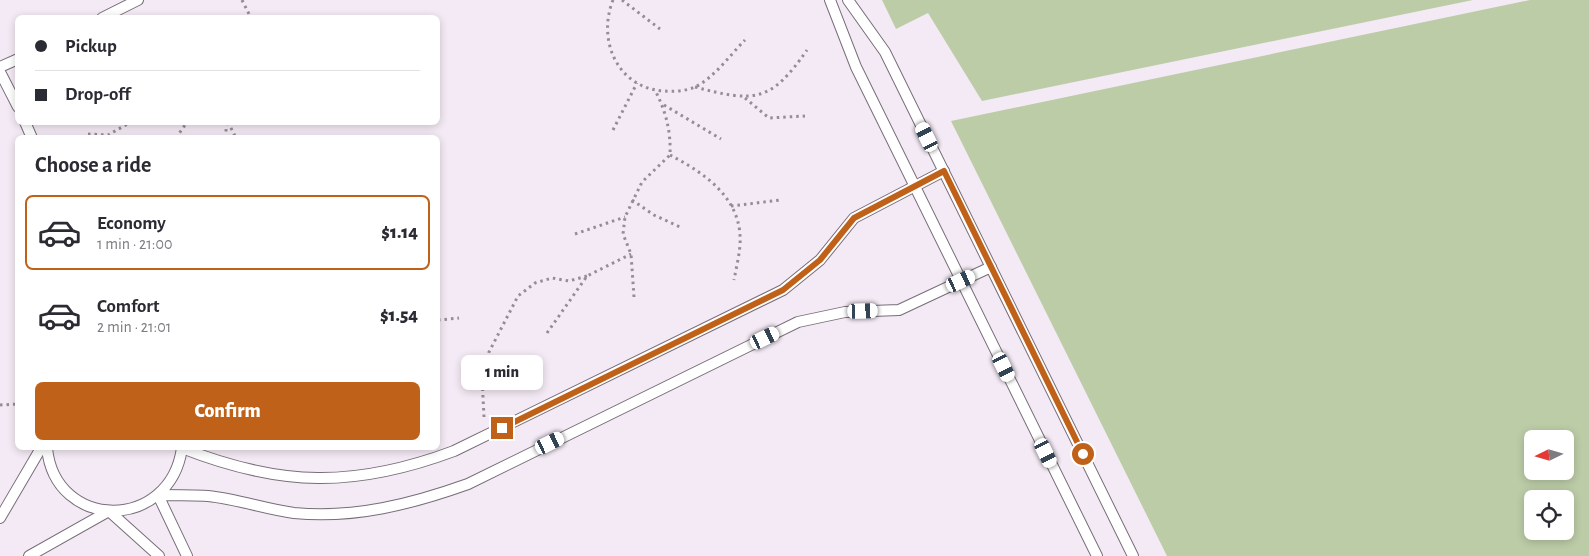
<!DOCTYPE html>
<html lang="en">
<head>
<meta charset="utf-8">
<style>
  body { margin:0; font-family:"Alegreya Sans",sans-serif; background:#f2f2f3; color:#2b2b33; height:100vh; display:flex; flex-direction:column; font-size:19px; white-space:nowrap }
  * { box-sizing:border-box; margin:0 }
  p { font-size:16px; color:#7c7c81 }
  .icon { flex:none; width:28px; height:28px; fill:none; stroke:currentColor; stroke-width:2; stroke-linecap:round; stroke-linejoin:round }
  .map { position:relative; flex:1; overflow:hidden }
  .details { position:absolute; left:15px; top:135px; width:425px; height:315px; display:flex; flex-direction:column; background:#fff; border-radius:8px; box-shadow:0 2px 8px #0003 }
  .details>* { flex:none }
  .hud { position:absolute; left:15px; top:15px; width:425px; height:110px; border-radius:8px; box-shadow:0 2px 8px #0003; display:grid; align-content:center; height:110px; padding:0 20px; background:#fff }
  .needle { width:32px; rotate:265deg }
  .tools { position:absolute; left:1524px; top:430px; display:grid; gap:10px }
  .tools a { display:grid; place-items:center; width:50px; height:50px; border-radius:8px; background:#fff; box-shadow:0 2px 8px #0003; font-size:25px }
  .end { position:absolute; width:22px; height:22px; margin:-11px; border:6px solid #c06119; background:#fff; box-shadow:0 0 0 2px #fff }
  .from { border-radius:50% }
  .bubble { position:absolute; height:35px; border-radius:8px; background:#fff; box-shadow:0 2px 8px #0003; font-size:16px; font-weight:800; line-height:35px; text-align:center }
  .car { position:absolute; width:15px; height:30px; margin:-15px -8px; border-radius:6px; box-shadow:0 0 4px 1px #0007; background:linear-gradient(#fff 24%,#345 0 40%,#fff 0 76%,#345 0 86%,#fff 0) }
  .hud b { display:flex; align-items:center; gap:18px; height:48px; font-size:19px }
  .hud b+b { border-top:1px solid #e1e1e2 }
  .hud i { width:12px; height:12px; background:#2b2b33 }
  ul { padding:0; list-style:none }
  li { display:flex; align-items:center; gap:15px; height:75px; margin:0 10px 8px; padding:0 10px; border:2px solid transparent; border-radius:8px }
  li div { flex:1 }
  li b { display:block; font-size:19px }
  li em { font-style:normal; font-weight:800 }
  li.current { border-color:#c06119 }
  li>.icon { width:45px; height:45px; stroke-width:1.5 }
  h2 { padding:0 20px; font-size:22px; line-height:60px }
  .primary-button { display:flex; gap:10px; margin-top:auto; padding:10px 20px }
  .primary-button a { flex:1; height:58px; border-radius:8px; background:#c06119; color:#fff; font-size:20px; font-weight:800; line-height:58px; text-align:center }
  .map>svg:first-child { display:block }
  .green { fill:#bccca7; fill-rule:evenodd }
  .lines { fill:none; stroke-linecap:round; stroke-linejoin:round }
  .lane-casing { stroke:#776e78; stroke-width:12 }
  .path { stroke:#948d95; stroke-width:3; stroke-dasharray:2.5 4; stroke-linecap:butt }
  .lane { stroke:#fff; stroke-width:10 }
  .route { stroke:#c06119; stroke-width:6 }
</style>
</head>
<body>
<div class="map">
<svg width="1589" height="556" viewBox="0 0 1589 556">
  <rect width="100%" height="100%" fill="#f4eaf5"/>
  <g class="green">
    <path d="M882,0H1473L982,101L928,13L896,29Z"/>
    <path d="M1530,0H1589V556H1167L951,121ZM1532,439H1565V471H1532ZM1532,499H1565V531H1532Z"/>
  </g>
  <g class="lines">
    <defs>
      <g id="lane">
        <path d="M830,0L856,67L1097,556"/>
        <path d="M848,0L885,52L1133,556"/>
        <path d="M102,18L138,0"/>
        <path d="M0,67L18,59"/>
        <path d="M0,72L18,107"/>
        <path d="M25,122L32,138"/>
        <path d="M47,448C55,531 170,532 182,448"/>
        <path d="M182,448C281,487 355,488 454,451L783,290L820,260L854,218L944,171"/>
        <path d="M0,518L41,448"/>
        <path d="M29,556L109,511L159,556"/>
        <path d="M187,556L158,495C175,495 192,495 208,496C237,499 265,509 294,513C354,519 412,504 468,484L798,322L845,312L899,310L991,267"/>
      </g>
    </defs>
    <use href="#lane" class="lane-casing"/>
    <g class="path">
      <path d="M242,0L251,18"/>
      <path d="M613,0C597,40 617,88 664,91C674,92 686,91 695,87C714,78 730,55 745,40"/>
      <path d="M622,0L660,29"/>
      <path d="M695,87C755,103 771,102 807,50"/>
      <path d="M745,98L769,118L805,116"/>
      <path d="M664,105L721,139"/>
      <path d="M228,122L236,138"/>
      <path d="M613,130L637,83"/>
      <path d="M88,134L108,135L131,122"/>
      <path d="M176,138L187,122"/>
      <path d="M225,138L227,123"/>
      <path d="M670,155C706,174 743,199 740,245C739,257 736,269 734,280"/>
      <path d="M632,200L654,215L682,228"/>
      <path d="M731,206L781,200"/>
      <path d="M575,234L625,217"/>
      <path d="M634,297L631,254L623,234L625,217L642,182L670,155C671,131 666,112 655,90"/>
      <path d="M438,320L459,318"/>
      <path d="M547,333L587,276L631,254"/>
      <path d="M0,405L18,404"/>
      <path d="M484,417L482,378L489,352L518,296L535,283L552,278L569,281L587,276"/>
    </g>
    <use href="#lane" class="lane"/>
  </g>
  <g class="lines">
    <path class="route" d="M502,428L783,290L820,260L854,218L944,171L1083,454"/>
  </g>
</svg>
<div class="tools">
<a><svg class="needle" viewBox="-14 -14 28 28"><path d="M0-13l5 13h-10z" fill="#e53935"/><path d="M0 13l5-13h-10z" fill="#7c7c81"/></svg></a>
<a><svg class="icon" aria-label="locate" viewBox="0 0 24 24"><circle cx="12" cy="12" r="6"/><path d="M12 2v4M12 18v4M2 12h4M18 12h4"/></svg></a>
</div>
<i class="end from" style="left:1083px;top:454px"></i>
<i class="end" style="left:502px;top:428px"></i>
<div class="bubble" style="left:461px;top:355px;width:82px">1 min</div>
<i class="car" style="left:927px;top:137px;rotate:334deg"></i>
<i class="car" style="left:961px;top:281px;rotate:65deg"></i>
<i class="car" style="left:863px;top:311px;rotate:88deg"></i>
<i class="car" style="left:765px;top:338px;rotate:64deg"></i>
<i class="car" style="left:1004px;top:367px;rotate:154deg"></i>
<i class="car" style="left:550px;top:443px;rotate:64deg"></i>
<i class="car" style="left:1046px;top:453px;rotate:154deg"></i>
<div class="hud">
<b><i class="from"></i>Pickup</b>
<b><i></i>Drop-off</b>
</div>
<section class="details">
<h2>Choose a ride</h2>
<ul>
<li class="current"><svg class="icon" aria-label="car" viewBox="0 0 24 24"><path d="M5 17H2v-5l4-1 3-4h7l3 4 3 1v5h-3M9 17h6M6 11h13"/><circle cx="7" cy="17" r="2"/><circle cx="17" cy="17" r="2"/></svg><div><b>Economy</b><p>1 min · 21:00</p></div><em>$1.14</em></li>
<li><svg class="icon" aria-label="car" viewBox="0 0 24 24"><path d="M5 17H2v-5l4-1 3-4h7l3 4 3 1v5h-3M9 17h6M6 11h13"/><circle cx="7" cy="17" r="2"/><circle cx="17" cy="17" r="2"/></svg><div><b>Comfort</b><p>2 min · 21:01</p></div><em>$1.54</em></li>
</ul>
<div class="primary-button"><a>Confirm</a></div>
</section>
</div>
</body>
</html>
